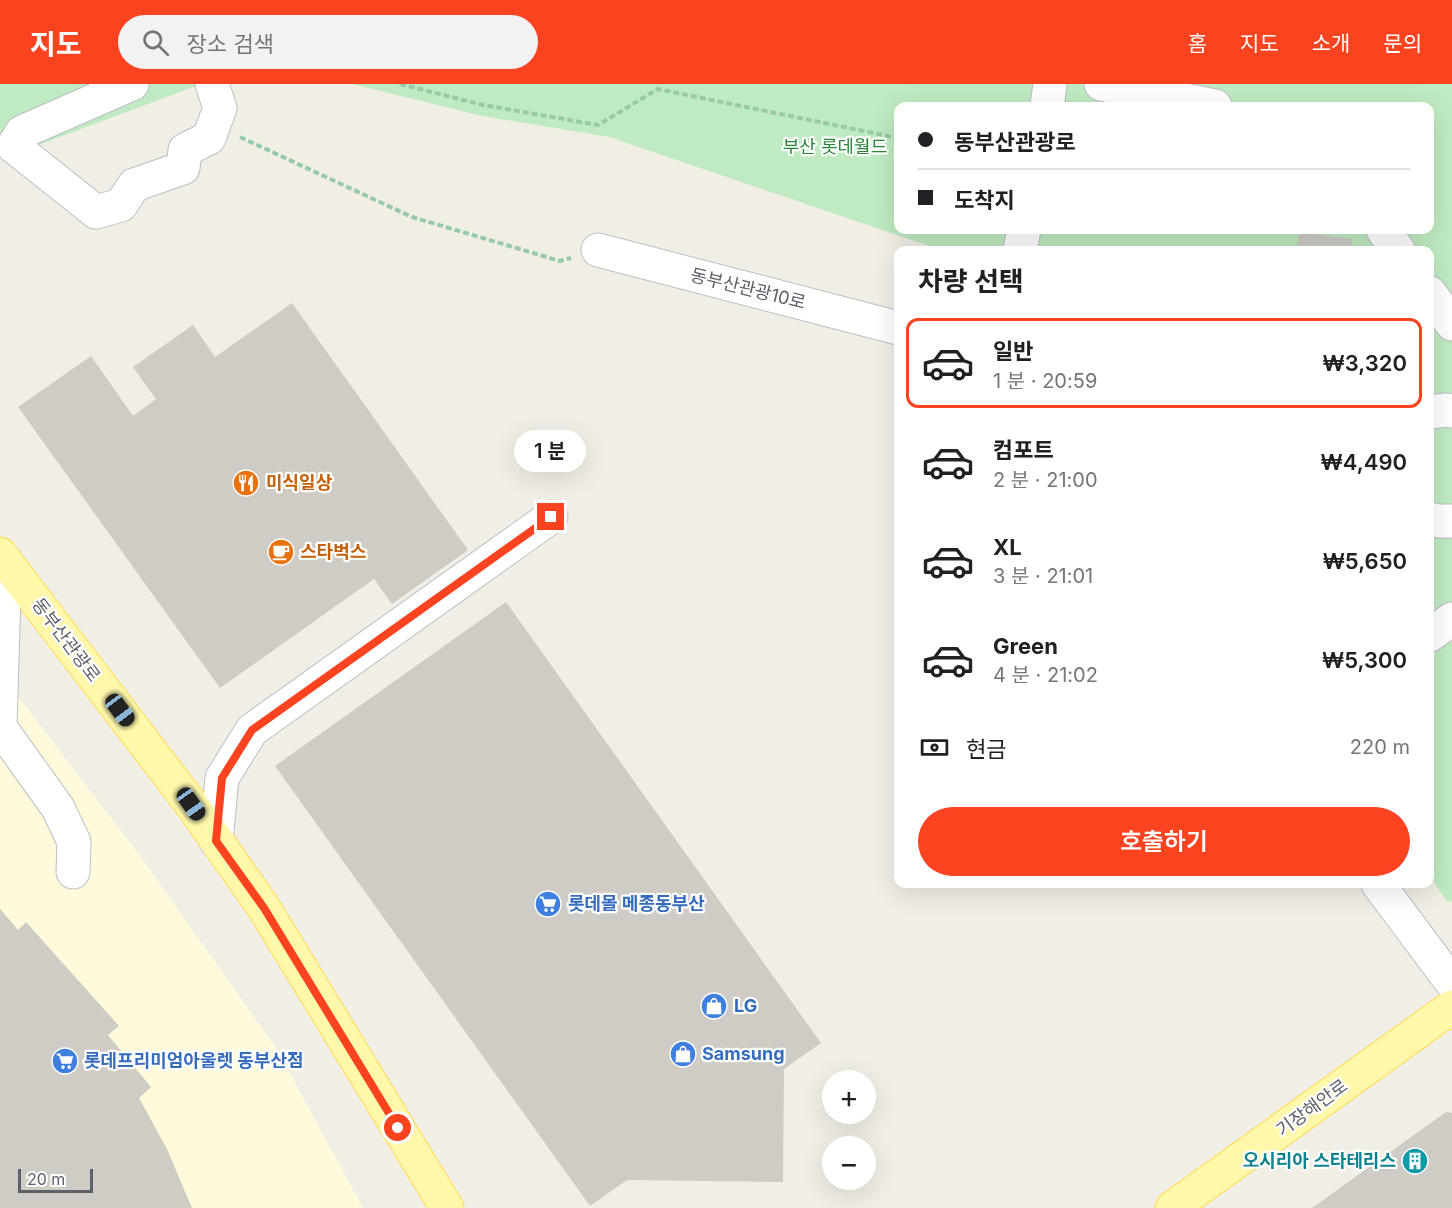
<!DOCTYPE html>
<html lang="ko">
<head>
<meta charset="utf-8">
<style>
  body { margin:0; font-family:Inter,"Noto Sans KR",sans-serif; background:#f2f2f2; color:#202124; height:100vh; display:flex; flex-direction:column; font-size:22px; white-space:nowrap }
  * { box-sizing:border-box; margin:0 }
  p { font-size:20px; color:#757577 }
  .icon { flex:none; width:33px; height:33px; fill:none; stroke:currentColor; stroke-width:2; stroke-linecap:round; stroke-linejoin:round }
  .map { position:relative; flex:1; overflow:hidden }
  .drawer { position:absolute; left:894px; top:162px; width:540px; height:642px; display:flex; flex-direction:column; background:#fff; border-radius:12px; box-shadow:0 6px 24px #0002 }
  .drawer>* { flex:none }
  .guide { position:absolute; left:894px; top:18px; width:540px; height:132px; border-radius:12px; box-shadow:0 6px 24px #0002; display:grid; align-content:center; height:132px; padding:0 24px; background:#fff }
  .controls { position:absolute; left:822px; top:986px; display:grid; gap:12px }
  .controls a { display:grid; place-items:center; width:54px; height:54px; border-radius:50%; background:#fff; box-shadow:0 6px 24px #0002; font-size:30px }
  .scale { position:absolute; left:18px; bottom:15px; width:75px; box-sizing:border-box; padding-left:6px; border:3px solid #5c6067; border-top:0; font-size:16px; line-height:21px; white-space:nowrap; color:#5c6067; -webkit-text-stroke:4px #fff; paint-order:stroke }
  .end { position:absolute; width:27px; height:27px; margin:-14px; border:8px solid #fb4320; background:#fff; box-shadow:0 0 0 3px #fff }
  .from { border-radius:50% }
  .bubble { position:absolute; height:42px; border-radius:21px; background:#fff; box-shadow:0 6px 24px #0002; font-size:20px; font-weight:600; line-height:42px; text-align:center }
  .car { position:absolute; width:18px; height:36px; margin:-18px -9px; border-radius:8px; box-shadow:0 0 4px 2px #0007; background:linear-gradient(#222 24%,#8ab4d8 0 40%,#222 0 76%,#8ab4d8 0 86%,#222 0) }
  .guide b { display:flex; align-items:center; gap:21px; height:57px; font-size:22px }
  .guide b+b { border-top:2px solid #e0e0e0 }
  .guide i { width:15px; height:15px; background:#202124 }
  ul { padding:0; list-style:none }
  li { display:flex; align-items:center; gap:18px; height:90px; margin:0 12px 9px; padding:0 12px; border:3px solid transparent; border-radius:12px }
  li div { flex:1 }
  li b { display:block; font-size:22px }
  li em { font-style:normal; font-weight:600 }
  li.active { border-color:#fb4320 }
  li>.icon { width:54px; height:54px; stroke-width:1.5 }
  h2 { padding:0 24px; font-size:27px; line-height:72px }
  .pay { display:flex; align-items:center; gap:15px; height:66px; padding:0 24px; font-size:22px }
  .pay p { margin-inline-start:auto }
  .action { display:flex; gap:12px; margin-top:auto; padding:12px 24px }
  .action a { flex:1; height:69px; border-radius:36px; background:#fb4320; color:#fff; font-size:24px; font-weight:600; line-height:69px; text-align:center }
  header { display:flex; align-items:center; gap:36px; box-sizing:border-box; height:84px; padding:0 30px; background:#fb4320; color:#fff }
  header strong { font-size:28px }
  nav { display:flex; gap:33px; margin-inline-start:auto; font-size:21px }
  .search { width:420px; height:54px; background:#f2f2f2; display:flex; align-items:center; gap:15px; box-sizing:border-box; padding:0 21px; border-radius:33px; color:#757577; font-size:22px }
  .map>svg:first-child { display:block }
  .commercial { fill:#fffadb }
  .green { fill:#bfeac2; fill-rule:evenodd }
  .building { fill:#ceccc4 }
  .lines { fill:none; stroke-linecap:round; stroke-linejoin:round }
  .minor-casing { stroke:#bcbec5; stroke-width:35 }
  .major-casing { stroke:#ffdc4f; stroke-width:35 }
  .path { stroke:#96caa9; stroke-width:4; stroke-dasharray:6 3; stroke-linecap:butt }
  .minor { stroke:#fff; stroke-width:33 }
  .major { stroke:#fff8ab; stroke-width:33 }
  .route { stroke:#fb4320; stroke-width:8 }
  .labels { text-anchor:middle; stroke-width:4.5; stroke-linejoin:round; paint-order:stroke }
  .park-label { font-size:18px; fill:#2c8638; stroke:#fff }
  .street-label { font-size:18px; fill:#5c6067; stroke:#fff }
  .food-label { font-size:18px; font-weight:bold; fill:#c56008; stroke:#fff; text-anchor:start }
  .shop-label { font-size:18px; font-weight:bold; fill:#366cbe; stroke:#fff; text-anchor:start }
  .culture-label { font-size:18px; font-weight:bold; fill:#0d838f; stroke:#fff; text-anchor:end }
</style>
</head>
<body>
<header>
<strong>지도</strong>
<div class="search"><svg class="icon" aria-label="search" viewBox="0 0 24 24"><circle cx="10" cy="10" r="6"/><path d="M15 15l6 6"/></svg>장소 검색</div>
<nav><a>홈</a><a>지도</a><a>소개</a><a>문의</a></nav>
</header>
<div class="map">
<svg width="1452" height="1124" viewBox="0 0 1452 1124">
  <rect width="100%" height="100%" fill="#f1efe5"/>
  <path class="commercial" d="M0,589L140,772L276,964L363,1124H0Z"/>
  <g class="green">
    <path d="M0,0H201L20,68L0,56Z"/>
    <path d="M352,0H1452V818L1447,817L1430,793V166H938L935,164L609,53L482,32ZM898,22H1430V146H898Z"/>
  </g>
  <g class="building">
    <path d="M1299,148L1352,155L1351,166H1297Z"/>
    <path d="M292,219L468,466L392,520L374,495L220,604L18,323L91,272L133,332L156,315L133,283L193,241L215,273Z"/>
    <path d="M506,518L821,959L784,985L783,1098L627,1096L590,1122L275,682Z"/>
    <path d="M0,825L18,846L26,838L119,942L108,951L151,1003L139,1014L167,1065L192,1124H0Z"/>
    <path d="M1446,1028L1452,1029V1124H1312Z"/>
  </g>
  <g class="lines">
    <defs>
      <g id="minor">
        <path d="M132,0L22,48L13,62L96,128L121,121L134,101L183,84L185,66L209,54L220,24L212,0"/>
        <path d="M1101,0L1215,22"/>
        <path d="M1047,22L1050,0"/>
        <path d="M1383,146L1398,166"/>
        <path d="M598,166L898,244"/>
        <path d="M1020,166L1024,146"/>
        <path d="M1430,209L1452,240"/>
        <path d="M1430,328L1447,326L1452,327"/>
        <path d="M1430,435L1439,437H1452"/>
        <path d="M5,476L0,643L58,724L74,758L73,788"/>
        <path d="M1430,551L1452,535"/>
        <path d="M216,757L222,694L252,646L551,433"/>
        <path d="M1378,800L1452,899"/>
      </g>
      <g id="major">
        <path d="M0,470L191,720L264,824L447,1124"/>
        <path d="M1172,1124L1452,923"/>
      </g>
    </defs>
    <use href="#minor" class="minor-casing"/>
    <use href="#major" class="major-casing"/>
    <g class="path">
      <path d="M400,0L483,21L598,41L658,5L898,54"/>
      <path d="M240,53L412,133L560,177L571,174"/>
    </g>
    <use href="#minor" class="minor"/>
    <use href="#major" class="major"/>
  </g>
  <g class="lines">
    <path class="route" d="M398,1044L264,824L216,757L222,694L252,646L551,433"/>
  </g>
  <defs>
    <symbol id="restaurant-disc" viewBox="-11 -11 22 22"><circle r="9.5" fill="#e8710a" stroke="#fff"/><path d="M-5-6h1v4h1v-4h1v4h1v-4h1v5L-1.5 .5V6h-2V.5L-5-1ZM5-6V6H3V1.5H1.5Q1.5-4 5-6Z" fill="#fff"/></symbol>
    <symbol id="cafe-disc" viewBox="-11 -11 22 22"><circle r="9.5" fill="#e8710a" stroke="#fff"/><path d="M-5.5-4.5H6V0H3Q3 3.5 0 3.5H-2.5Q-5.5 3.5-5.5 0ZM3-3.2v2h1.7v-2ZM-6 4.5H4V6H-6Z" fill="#fff"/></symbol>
    <symbol id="supermarket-disc" viewBox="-11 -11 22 22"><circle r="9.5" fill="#3f7fe0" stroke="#fff"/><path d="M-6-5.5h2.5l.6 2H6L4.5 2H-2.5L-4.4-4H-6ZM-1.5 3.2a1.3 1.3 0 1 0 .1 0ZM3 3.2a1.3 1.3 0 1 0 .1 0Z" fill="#fff"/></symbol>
    <symbol id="shop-disc" viewBox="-11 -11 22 22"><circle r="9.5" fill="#3f7fe0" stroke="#fff"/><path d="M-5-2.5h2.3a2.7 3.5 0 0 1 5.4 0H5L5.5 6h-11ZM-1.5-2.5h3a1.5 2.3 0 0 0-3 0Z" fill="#fff"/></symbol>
    <symbol id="building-disc" viewBox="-11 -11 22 22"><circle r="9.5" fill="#0f9aa8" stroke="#fff"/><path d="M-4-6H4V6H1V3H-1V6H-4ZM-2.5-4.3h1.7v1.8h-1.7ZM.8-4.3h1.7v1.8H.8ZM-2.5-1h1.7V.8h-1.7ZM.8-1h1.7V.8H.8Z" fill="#fff"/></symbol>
  </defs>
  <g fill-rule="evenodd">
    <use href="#restaurant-disc" x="231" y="384" width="30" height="30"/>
    <use href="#cafe-disc" x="266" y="453" width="30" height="30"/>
    <use href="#supermarket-disc" x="533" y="805" width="30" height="30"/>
    <use href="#shop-disc" x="699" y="907" width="30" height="30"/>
    <use href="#shop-disc" x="668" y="955" width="30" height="30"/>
    <use href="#supermarket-disc" x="50" y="962" width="30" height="30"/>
    <use href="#building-disc" x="1400" y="1062" width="30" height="30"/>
  </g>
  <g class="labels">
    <g class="park-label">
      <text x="835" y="69">부산 롯데월드</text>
    </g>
    <g class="street-label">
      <text transform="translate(748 205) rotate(14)" y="6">동부산관광10로</text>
      <text transform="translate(66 556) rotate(53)" y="6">동부산관광로</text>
      <text transform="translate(1312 1024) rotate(-36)" y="6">기장해안로</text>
    </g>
    <g class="food-label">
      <text x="266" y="405">미식일상</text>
      <text x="300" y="474">스타벅스</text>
    </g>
    <g class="shop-label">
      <text x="568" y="826">롯데몰 메종동부산</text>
      <text x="734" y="928">LG</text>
      <text x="702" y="976">Samsung</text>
      <text x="84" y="983">롯데프리미엄아울렛 동부산점</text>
    </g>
    <g class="culture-label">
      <text x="1396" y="1083">오시리아 스타테리스</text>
    </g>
  </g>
</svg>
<div class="controls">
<a>+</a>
<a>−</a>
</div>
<div class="scale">20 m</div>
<i class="end from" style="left:398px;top:1044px"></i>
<i class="end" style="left:551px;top:433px"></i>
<div class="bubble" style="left:514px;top:346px;width:72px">1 분</div>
<i class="car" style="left:120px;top:626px;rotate:143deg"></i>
<i class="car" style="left:191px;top:720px;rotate:145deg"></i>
<div class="guide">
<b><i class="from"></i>동부산관광로</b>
<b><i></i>도착지</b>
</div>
<section class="drawer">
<h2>차량 선택</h2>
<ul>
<li class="active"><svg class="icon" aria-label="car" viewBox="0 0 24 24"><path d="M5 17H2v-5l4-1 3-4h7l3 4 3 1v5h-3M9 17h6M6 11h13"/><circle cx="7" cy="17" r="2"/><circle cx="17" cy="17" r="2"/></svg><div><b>일반</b><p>1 분 · 20:59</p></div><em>₩3,320</em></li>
<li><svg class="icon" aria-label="car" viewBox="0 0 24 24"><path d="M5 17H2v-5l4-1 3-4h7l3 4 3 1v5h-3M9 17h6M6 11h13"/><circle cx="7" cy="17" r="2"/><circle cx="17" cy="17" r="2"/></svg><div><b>컴포트</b><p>2 분 · 21:00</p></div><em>₩4,490</em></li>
<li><svg class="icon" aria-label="car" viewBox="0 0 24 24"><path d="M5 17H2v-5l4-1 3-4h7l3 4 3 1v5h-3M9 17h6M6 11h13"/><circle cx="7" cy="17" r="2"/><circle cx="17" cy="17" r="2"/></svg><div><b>XL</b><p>3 분 · 21:01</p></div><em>₩5,650</em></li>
<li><svg class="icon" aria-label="car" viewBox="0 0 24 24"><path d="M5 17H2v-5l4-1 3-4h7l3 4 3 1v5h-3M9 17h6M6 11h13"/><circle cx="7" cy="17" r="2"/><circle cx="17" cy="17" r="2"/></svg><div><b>Green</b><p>4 분 · 21:02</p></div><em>₩5,300</em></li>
</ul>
<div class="pay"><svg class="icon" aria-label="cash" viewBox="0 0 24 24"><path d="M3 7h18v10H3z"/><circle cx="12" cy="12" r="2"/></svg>현금<p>220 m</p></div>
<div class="action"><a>호출하기</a></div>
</section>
</div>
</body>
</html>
